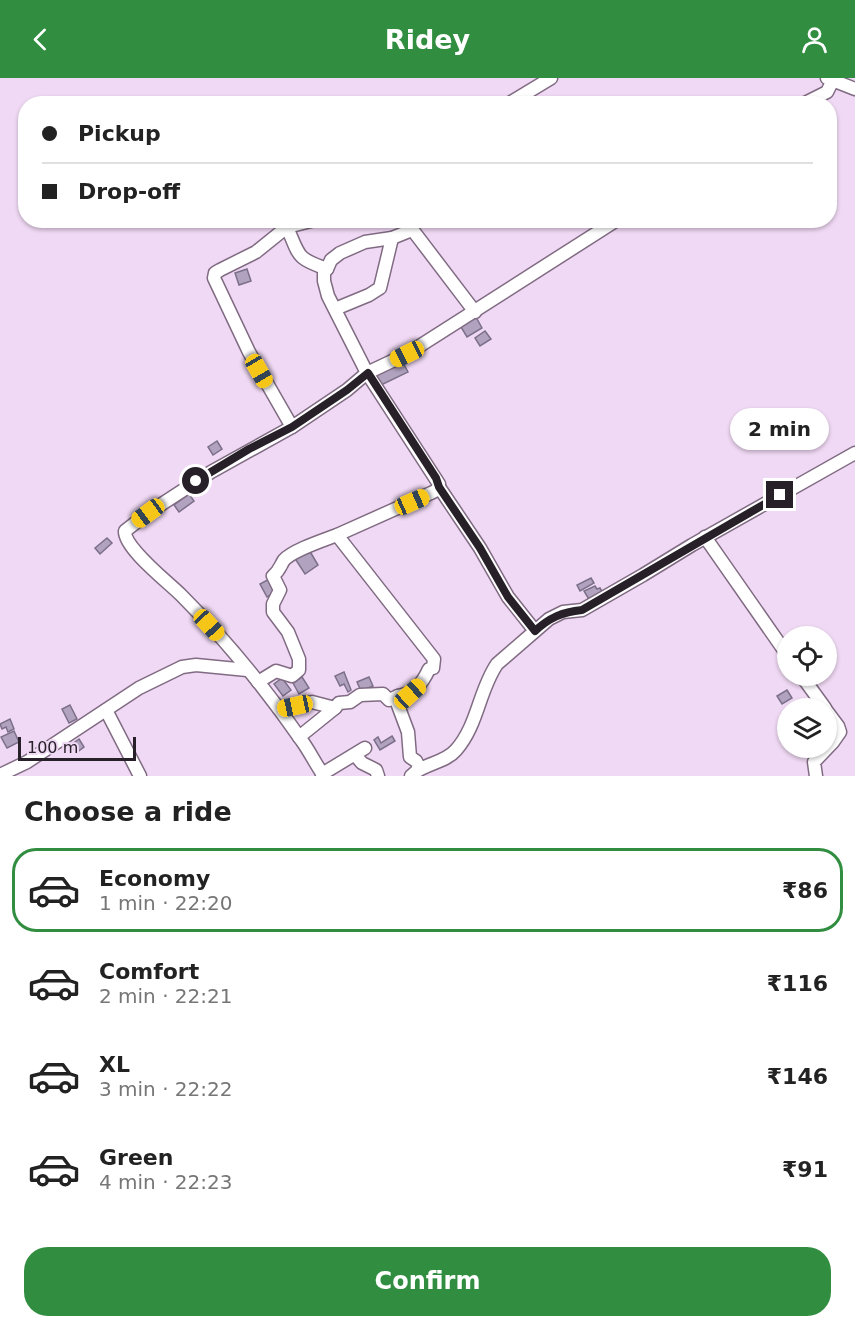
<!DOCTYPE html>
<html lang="en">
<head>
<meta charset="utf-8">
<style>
  body { margin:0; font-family:"DejaVu Sans",sans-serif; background:#f2f2f2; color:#222; height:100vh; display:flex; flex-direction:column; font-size:22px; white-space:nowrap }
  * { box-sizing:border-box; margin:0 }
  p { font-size:20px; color:#767676 }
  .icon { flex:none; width:33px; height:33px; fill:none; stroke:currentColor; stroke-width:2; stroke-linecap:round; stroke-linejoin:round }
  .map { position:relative; height:698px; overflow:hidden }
  .sheet { display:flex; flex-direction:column; background:#fff; flex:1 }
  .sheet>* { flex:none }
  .top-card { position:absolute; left:18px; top:18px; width:819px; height:132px; border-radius:24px; box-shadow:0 2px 4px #0004; display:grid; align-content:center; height:132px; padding:0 24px; background:#fff }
  .fabs { position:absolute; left:777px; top:548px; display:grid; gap:12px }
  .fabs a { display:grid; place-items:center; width:60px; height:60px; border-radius:50%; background:#fff; box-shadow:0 2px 4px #0004; font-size:30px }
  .scale { position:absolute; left:18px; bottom:15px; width:118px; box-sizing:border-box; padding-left:6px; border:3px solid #282029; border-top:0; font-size:16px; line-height:21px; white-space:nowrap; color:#282029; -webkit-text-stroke:4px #f0d9f4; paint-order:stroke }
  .end { position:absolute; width:27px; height:27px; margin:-14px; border:8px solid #282029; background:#fff; box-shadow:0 0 0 3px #fff }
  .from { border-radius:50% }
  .bubble { position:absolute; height:42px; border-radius:21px; background:#fff; box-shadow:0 2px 4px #0004; font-size:20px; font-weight:700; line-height:42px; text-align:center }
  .car { position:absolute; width:18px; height:36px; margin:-18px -9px; border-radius:8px; box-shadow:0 0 4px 2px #0007; background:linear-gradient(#f5c518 24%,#345 0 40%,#f5c518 0 76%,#345 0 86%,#f5c518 0) }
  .top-card b { display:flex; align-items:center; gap:21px; height:57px; font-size:22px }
  .top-card b+b { border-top:2px solid #e0e0e0 }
  .top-card i { width:15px; height:15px; background:#222 }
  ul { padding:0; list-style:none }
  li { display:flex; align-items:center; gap:18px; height:84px; margin:0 12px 9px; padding:0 12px; border:3px solid transparent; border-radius:24px }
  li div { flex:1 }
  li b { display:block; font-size:22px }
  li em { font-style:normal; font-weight:700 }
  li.on { border-color:#318e40 }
  li>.icon { width:54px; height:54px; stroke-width:1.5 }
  h2 { padding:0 24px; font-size:27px; line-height:72px }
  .primary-button { display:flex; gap:12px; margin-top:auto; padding:12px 24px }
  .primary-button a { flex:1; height:69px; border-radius:24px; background:#318e40; color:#fff; font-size:24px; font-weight:700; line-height:69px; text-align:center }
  header { display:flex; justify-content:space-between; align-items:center; height:78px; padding:0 24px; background:#318e40; color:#fff; font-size:27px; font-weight:700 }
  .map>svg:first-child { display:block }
  .building { fill:#b1a3c0; stroke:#7c6f8a; stroke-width:1.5 }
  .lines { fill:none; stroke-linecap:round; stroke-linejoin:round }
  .minor-casing { stroke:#806b83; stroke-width:15 }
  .minor { stroke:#fff; stroke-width:12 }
  .route { stroke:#282029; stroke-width:8 }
</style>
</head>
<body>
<header><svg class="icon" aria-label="back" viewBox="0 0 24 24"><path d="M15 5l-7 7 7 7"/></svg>Ridey<svg class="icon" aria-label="person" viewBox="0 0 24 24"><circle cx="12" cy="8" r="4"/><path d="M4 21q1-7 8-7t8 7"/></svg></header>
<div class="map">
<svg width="855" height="698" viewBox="0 0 855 698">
  <rect width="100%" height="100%" fill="#f0d9f4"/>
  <g class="building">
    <path d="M247,191L251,203L239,207L235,195Z"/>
    <path d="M476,239L482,250L467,259L461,249Z"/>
    <path d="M485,253L491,261L480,268L475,260Z"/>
    <path d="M402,283L408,294L377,309L372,298Z"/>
    <path d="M217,363L222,371L213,377L208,369Z"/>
    <path d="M189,416L194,423L179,434L174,427Z"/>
    <path d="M107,460L112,465L100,476L95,470Z"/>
    <path d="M308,470L318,487L305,496L294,479Z"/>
    <path d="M271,500L278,513L267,519L260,506Z"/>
    <path d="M591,500L594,505L580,513L577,507Z"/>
    <path d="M595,508L597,511L600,510L603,515L590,523L584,513Z"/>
    <path d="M344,594L351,612L348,614L344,606L340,608L335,598Z"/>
    <path d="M302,599L309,610L299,616L293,605Z"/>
    <path d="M369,599L373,608L361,613L357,604Z"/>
    <path d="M282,600L291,612L283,618L274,606Z"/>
    <path d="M787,612L792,620L782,626L777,618Z"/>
    <path d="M70,627L77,641L69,645L62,631Z"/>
    <path d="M10,641L14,651L8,654L6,649L2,651L0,646Z"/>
    <path d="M14,653L19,664L7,670L1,659Z"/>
    <path d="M392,658L395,663L380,672L374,662L378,659L381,665Z"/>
    <path d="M79,661L84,669L76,675L71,667Z"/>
  </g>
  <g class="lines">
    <defs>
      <g id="minor">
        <path d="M827,0L855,11"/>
        <path d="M508,26L551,0"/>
        <path d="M803,26L827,14L833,2"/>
        <path d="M315,142L287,149C300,179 296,180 327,191"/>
        <path d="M405,142L475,234"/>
        <path d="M287,149L256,174L220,192L215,195L214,200L249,274L292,349"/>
        <path d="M412,152L392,160L365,164L340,175L331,182L327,191L324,194V203L328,218L367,295L439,406L437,412L431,415L337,457L434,581L433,590L429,591C422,606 415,615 398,618L396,622L408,654L410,679L416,683L420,691"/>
        <path d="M335,231L369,217L380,210L392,160"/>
        <path d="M439,409L480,470L508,519L535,553"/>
        <path d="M705,459L788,578"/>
        <path d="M801,597L825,630"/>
        <path d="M258,604L276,593L292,598L299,592V581L288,554L273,534V526L280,512L273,498C280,492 280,488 284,482C293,472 324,462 337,457"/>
        <path d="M279,631L312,624L335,630L339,625L350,624L360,617L383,616L389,622L398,618"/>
        <path d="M106,632L140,698"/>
        <path d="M299,659L335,630"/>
        <path d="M355,677L362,685L376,692L378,698"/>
        <path d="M322,696L365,670"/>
        <path d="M0,697L27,684L139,610L182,589L196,587L247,592"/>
        <path d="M324,698C316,687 310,674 302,663C266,611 226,562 181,517C168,504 124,470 125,453L148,435L211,394L292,349L347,312L367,295L407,276L617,142"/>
        <path d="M411,698C423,685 444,686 456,672C478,647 479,612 497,586L549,541L563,534L582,532L643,497L692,467L855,375"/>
        <path d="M816,698L814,684L833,664L840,654L838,648L826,632"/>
      </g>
    </defs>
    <use href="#minor" class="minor-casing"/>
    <use href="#minor" class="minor"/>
  </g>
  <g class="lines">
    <path class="route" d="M196,403L249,371L292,349L347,312L368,295L436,400L439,409L480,470L508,519L535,553C549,540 562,534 582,532L780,417"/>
  </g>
</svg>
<div class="fabs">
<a><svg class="icon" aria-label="locate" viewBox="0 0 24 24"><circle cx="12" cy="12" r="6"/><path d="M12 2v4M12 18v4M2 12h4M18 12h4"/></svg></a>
<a><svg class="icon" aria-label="layers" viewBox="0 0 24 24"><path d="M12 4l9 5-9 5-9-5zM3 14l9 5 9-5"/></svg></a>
</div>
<div class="scale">100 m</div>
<i class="end from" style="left:196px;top:403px"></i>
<i class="end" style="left:780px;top:417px"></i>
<div class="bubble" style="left:730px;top:330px;width:99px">2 min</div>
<i class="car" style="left:407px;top:276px;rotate:244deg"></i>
<i class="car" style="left:259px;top:293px;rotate:150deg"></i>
<i class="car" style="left:412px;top:424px;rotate:66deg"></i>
<i class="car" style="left:148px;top:435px;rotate:234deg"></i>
<i class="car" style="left:209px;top:547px;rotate:137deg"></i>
<i class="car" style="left:410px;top:616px;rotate:48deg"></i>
<i class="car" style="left:295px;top:628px;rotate:258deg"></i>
<div class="top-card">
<b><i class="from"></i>Pickup</b>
<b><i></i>Drop-off</b>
</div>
</div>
<section class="sheet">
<h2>Choose a ride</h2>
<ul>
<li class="on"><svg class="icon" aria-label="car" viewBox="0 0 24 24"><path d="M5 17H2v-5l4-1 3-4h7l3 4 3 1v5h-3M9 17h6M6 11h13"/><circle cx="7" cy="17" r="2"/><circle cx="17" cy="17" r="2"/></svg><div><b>Economy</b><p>1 min · 22:20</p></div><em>₹86</em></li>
<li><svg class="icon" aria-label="car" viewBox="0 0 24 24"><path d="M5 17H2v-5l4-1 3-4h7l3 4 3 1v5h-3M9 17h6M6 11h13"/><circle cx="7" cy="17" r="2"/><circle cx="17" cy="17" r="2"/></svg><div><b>Comfort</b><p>2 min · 22:21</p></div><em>₹116</em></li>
<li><svg class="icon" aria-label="car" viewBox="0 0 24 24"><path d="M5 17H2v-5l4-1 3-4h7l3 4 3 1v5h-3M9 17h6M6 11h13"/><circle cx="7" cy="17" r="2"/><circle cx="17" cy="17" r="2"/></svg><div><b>XL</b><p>3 min · 22:22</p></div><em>₹146</em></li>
<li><svg class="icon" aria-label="car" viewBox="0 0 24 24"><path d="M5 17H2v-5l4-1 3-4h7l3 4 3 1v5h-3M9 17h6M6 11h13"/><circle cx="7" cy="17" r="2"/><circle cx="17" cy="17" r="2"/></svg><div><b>Green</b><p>4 min · 22:23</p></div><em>₹91</em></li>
</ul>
<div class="primary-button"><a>Confirm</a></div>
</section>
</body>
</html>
